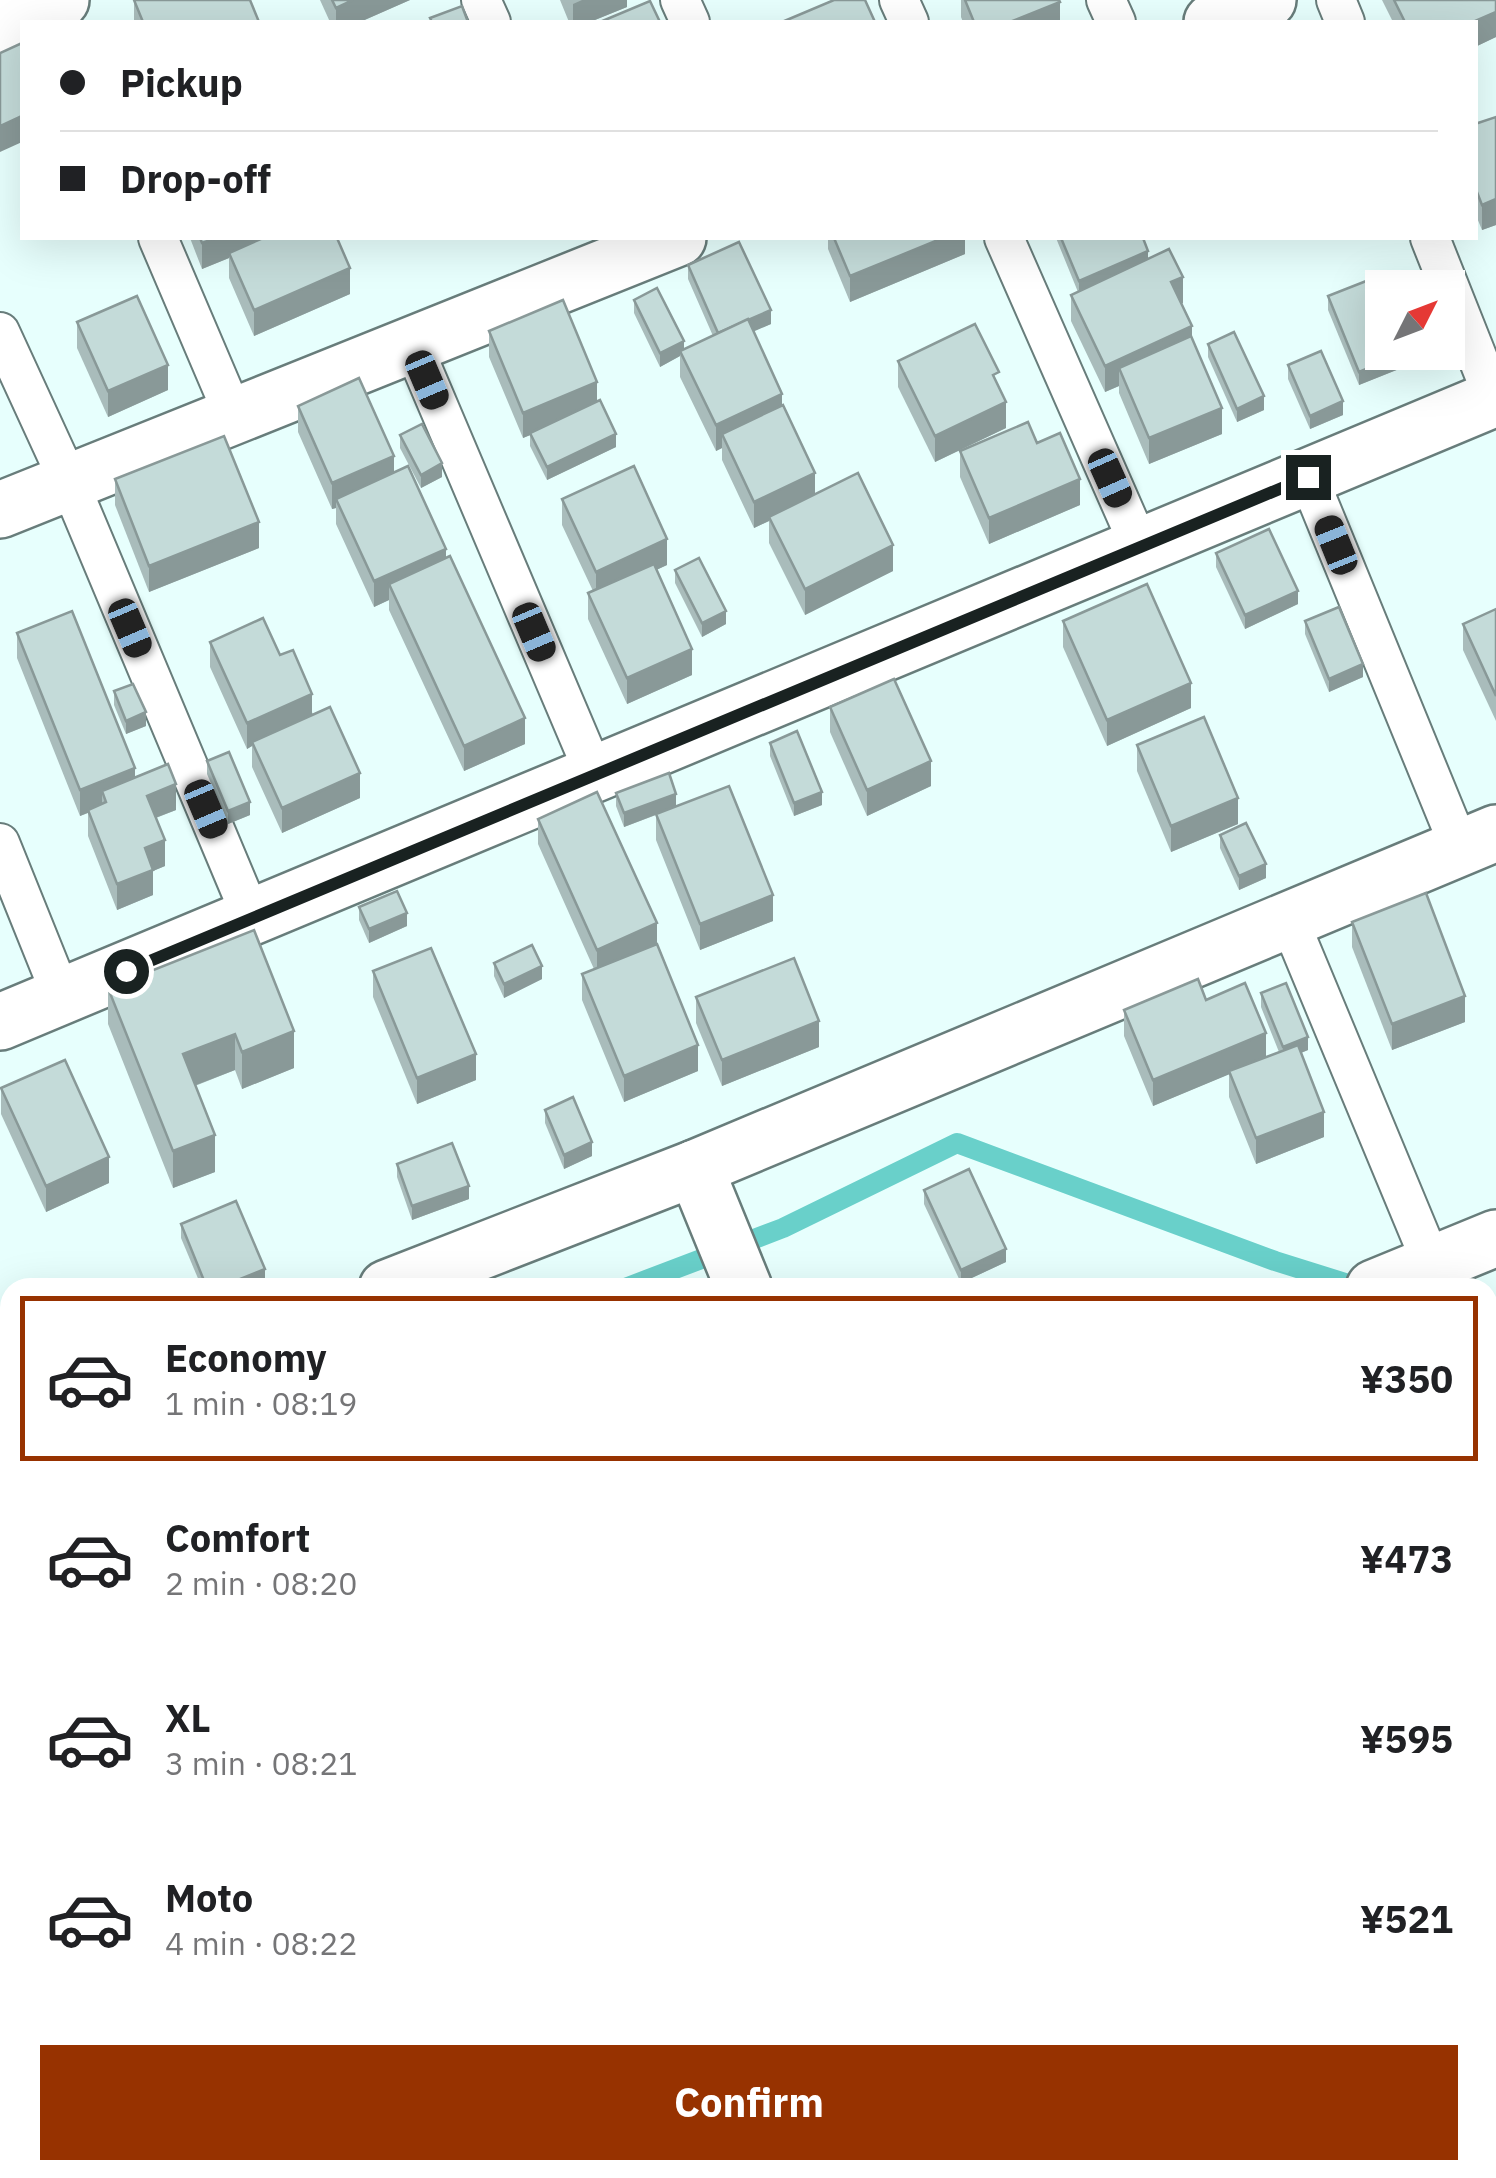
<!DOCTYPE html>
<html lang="en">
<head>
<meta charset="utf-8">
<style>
  body { margin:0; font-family:"IBM Plex Sans",sans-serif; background:#f6f6f6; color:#202124; height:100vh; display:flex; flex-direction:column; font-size:38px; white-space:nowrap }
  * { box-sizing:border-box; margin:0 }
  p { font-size:32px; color:#757577 }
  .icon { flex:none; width:55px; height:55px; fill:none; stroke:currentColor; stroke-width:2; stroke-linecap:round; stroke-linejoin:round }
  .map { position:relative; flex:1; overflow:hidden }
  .side { position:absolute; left:0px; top:1278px; width:1498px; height:902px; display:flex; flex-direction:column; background:#fff; border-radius:30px 30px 0 0; box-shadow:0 10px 40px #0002 }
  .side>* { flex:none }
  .hud { position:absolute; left:20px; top:20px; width:1458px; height:220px; border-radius:0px; box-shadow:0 10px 40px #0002; display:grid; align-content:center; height:220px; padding:0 40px; background:#fff }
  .needle { width:65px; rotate:48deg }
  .fabs { position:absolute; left:1365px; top:270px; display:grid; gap:20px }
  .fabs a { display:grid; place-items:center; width:100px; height:100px; border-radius:0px; background:#fff; box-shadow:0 10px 40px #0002; font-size:50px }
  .end { position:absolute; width:45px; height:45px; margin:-22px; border:12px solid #192221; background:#fff; box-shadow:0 0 0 5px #fff }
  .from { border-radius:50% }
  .car { position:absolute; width:30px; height:60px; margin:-30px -15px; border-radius:12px; box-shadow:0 0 8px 2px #0007; background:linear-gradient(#222 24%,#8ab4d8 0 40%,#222 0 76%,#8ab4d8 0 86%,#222 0) }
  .hud b { display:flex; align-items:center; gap:35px; height:95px; font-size:38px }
  .hud b+b { border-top:2px solid #e0e0e0 }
  .hud i { width:25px; height:25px; background:#202124 }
  ul { padding:18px 0 0; list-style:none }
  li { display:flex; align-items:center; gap:30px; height:165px; margin:0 20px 15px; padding:0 20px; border:5px solid transparent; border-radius:0px }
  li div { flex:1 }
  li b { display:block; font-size:38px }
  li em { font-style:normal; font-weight:700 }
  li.selected { border-color:#973200 }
  li>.icon { width:90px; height:90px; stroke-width:1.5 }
  .primary-button { display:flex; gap:20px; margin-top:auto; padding:20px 40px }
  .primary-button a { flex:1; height:115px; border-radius:0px; background:#973200; color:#fff; font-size:40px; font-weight:700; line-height:115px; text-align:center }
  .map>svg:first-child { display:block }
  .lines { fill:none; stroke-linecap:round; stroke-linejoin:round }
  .stream { stroke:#69d0ca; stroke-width:20 }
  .lane-casing { stroke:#687d7b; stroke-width:42 }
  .street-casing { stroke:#687d7b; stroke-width:60 }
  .lane { stroke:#fff; stroke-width:38 }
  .street { stroke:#fff; stroke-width:55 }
  .wall { fill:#a9bcbb }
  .shaded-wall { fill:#899998 }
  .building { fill:#c4dbd9; stroke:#899998; stroke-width:2.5 }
  .route { stroke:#192221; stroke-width:12 }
</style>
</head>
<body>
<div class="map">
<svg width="1496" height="2178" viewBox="0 0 1496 2178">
  <rect width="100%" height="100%" fill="#e7fffd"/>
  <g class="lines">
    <g class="stream">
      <path d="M625,1288L783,1228L957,1143L1275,1261L1361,1288"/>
      <path d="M1488,1327L1496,1329"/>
      <path d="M0,1525L10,1521"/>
    </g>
    <defs>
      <g id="lane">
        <path d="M481,0L491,22"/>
        <path d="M680,0L690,22"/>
        <path d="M899,0L909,22"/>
        <path d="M1106,0L1116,22"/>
        <path d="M1336,0L1345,22"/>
        <path d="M158,238L234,416"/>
        <path d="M1004,238L1140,547"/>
        <path d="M1430,238L1494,399"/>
        <path d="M0,332L69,482L252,918"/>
        <path d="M412,344L595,775"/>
        <path d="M1308,477L1460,848"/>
        <path d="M0,843L62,997"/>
        <path d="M1289,920L1432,1264"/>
      </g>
      <g id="street">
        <path d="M1212,22L1268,0"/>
        <path d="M0,26L61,0"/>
        <path d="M0,510L678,238"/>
        <path d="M0,1022L1496,398"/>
        <path d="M695,1168L744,1288"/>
        <path d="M387,1288L695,1168L1496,833"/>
        <path d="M1374,1288L1496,1238"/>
        <path d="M0,1438L10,1434"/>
        <path d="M0,1853L10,1849"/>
        <path d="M1099,2170L1102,2178"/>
        <path d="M566,2178L587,2170"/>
      </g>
    </defs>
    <use href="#lane" class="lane-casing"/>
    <use href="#street" class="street-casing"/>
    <use href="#lane" class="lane"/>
    <use href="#street" class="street"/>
  </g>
  <g class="wall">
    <path d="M134,0L259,22H134Z"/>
    <path d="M320,0H410L360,22H330Z"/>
    <path d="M560,0H627V7L590,22H569Z"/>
    <path d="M961,0H1059L1060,22H963L961,17Z"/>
    <path d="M1382,0H1496V37L1475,47V22H1393Z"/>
    <path d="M1496,117V246V225L1482,230L1475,213V124Z"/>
    <path d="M190,238H337L350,294L254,336L229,278V258L202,269Z"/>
    <path d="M828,238H965V254L850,302L828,249Z"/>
    <path d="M1056,238H1143L1148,259L1183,303L1181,304L1222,434L1149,464L1119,393V386L1105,392L1071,321V295L1078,292Z"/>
    <path d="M688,265L771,324L753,331L815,494L893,571L805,615L769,543V521L754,528L722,460V448L716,451L680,377V356L660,367L634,313V300L684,350L713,336L688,279Z"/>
    <path d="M1328,296L1409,352V365L1359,385L1328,310Z"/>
    <path d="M77,322L168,390L108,417L77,348Z"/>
    <path d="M489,331L597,401L616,447L547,480L530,446V435L523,438L489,357Z"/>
    <path d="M1208,344L1264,410L1237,422L1208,357Z"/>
    <path d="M898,361L999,387L1006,428L935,462L898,387Z"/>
    <path d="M1288,365L1343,415L1310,429L1288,379Z"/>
    <path d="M298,406L394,472L446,558L525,744L464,771L389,610V600L374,607L336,524V508L332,509L298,432Z"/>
    <path d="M400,435L442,477L421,488L400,448Z"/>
    <path d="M1037,443L1080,505L989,544L960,477V451Z"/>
    <path d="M115,479L259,548L149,592L115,505Z"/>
    <path d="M562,499L667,565L656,570L692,675L627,704L588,619V593L593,591L562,525Z"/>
    <path d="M1216,553L1298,604L1245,629L1216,567Z"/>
    <path d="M675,570L726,624L702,637L675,583Z"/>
    <path d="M1496,609V721L1463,650V624Z"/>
    <path d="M1063,621L1191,708L1107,746L1063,647Z"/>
    <path d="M1305,621L1363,677L1329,692L1305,634Z"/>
    <path d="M17,633L135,778L176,810L156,818L165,866L153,871V895L117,910L88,836V813L80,816L17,658Z"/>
    <path d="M210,642L280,655L360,798L282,833L252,767V746L247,749L210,667Z"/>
    <path d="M114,691L146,726L126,734L114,705Z"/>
    <path d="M830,707L931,786L867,816L830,732Z"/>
    <path d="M770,743L822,805L794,816L770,756Z"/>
    <path d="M1137,745L1238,824L1171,852L1137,771Z"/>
    <path d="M207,761L250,815L228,824L207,774Z"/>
    <path d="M616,793L676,807L773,921L700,950L656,840V815L624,827L616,806Z"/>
    <path d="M538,819L657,946L698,1071L624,1102L582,1000V974L594,969L538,844Z"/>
    <path d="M1220,835L1266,878L1239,890L1220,848Z"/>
    <path d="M359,907L407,926L369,943L359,920Z"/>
    <path d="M1352,922L1465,1022L1392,1050L1352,947Z"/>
    <path d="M254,930L294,1068L242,1089L235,1070L195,1086L215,1172L173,1188L108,1024V988Z"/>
    <path d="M494,963L542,979L504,998L494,976Z"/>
    <path d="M373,971L476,1080L417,1104L373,997Z"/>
    <path d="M1261,993L1308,1050L1301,1053L1324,1137L1256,1164L1229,1097V1074L1153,1106L1124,1036V1010L1206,1000L1266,1057L1279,1052L1261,1007Z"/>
    <path d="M696,997L819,1047L722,1086L696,1023Z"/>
    <path d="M1,1088L109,1183L46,1212L1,1114Z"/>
    <path d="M545,1110L592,1156L564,1169L545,1123Z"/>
    <path d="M397,1164L469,1199L412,1220L397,1177Z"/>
    <path d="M924,1190L1006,1262L961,1283L924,1204Z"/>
    <path d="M181,1224L265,1282L251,1288H202L181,1238Z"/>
    <path d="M10,1891V1917L5,1906V1893Z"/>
    <path d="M10,2082V2163L0,2141V2086Z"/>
    <path d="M1496,2090V2178H1489L1485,2170H1488V2094Z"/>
    <path d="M13,2170H53L34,2178H17Z"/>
    <path d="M175,2170H245V2178H178Z"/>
    <path d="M1264,2170H1346L1349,2178H1264Z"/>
  </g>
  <g class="shaded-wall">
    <path d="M353,0H410L360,22H336V8Z"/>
    <path d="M582,0H627V7L590,22H573V4Z"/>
    <path d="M1060,2V22H1010Z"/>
    <path d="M1496,12V37L1475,47V22H1473Z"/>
    <path d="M22,116V142L0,152V126Z"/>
    <path d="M1496,199V225L1482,230V205Z"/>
    <path d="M216,238H281L229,253V258L202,269V243Z"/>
    <path d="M943,238H965V254L850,302V276Z"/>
    <path d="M1148,251V264L1079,294V281Z"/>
    <path d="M350,268V294L254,336V310Z"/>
    <path d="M1183,277V303L1171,308V282Z"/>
    <path d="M771,310V324L718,347V334Z"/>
    <path d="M1192,326V352L1119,368V386L1105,392V366Z"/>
    <path d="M684,341V354L680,351V356L660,367V353Z"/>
    <path d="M1406,352H1409V365L1359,385V372Z"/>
    <path d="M168,365V390L108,417V391Z"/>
    <path d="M597,382V408L523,438V413Z"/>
    <path d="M782,394V420L722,434V448L716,451V425Z"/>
    <path d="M1264,396V410L1237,422V409Z"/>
    <path d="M1343,401V415L1310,429V416Z"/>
    <path d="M1006,402V428L935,462V436Z"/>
    <path d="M1222,408V434L1149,464V438Z"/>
    <path d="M616,434V447L547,480V467Z"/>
    <path d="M394,456V482L336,499V508L332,509V483Z"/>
    <path d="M442,463V477L421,488V475Z"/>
    <path d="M815,473V498L769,517V521L754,528V502Z"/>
    <path d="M1080,479V505L989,544V518Z"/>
    <path d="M259,522V548L149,592V566Z"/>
    <path d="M667,539V565L596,598V572Z"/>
    <path d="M893,545V571L805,615V589Z"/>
    <path d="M446,549V574L389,584V600L374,607V581Z"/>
    <path d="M1298,591V604L1245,629V615Z"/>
    <path d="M726,611V624L702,637V623Z"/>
    <path d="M692,649V675L627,704V678Z"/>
    <path d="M1363,664V677L1329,692V679Z"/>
    <path d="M1191,683V708L1107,746V720Z"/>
    <path d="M312,694V720L252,742V746L247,749V723Z"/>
    <path d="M146,712V726L126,734V721Z"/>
    <path d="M525,718V744L464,771V746Z"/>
    <path d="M931,761V786L867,816V790Z"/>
    <path d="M135,768V794L106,802L102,791V807L80,816V790Z"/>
    <path d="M360,773V798L282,833V808Z"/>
    <path d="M176,784V810L147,821V796Z"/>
    <path d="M822,792V805L794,816V803Z"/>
    <path d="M676,794V807L624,827V813Z"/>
    <path d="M1238,798V824L1171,852V826Z"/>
    <path d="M250,802V815L228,824V811Z"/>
    <path d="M165,840V866L153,871V895L117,910V884L145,848Z"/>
    <path d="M1266,864V878L1239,890V876Z"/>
    <path d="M773,895V921L700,950V924Z"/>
    <path d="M407,913V926L369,943V929Z"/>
    <path d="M657,923V949L597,976V950Z"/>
    <path d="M542,966V979L504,998V984Z"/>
    <path d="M1465,996V1022L1392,1050V1024Z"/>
    <path d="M819,1021V1047L722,1086V1060Z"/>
    <path d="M294,1031V1068L242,1089V1052Z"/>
    <path d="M1266,1033V1059L1153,1106V1080Z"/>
    <path d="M235,1034V1070L183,1090V1054Z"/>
    <path d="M1308,1037V1050L1283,1060V1047Z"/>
    <path d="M698,1045V1071L624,1102V1076Z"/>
    <path d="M476,1054V1080L417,1104V1078Z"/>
    <path d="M1324,1112V1137L1256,1164V1138Z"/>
    <path d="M215,1135V1172L173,1188V1151Z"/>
    <path d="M592,1142V1156L564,1169V1155Z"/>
    <path d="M109,1157V1183L46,1212V1186Z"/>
    <path d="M469,1186V1199L412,1220V1206Z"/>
    <path d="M1006,1249V1262L961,1283V1270Z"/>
    <path d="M265,1269V1282L251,1288H218Z"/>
    <path d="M10,1774V1788L0,1792V1778Z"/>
    <path d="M19,2170H53L34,2178H19Z"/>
    <path d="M219,2170H245V2178H201Z"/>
    <path d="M378,2170H394L378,2177Z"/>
  </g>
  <g class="building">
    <path d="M134,0H250L259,22H143Z"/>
    <path d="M332,0H353L336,8Z"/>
    <path d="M834,0H865L875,22H782Z"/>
    <path d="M965,0H1059L1060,2L1010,22H974Z"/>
    <path d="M1394,0H1496V12L1473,22H1405Z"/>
    <path d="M650,1L660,22H600Z"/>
    <path d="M462,6L468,22H432L430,18Z"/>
    <path d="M22,43V116L0,126V53Z"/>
    <path d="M1496,117V199L1482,205L1475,187V124Z"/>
    <path d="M200,238H216L202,243Z"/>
    <path d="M263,238H337L350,268L254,310L229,253Z"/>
    <path d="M834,238H943L850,276Z"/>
    <path d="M1061,238H1143L1148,251L1079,281Z"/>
    <path d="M739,242L771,310L718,333L688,265Z"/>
    <path d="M1169,249L1183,277L1171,282L1192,326L1105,366L1071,295Z"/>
    <path d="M1379,276L1383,288L1382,352H1406L1359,372L1328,296Z"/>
    <path d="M657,288L684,341L660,353L634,300Z"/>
    <path d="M137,296L168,365L108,391L77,322Z"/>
    <path d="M563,300L597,382L523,413L489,331Z"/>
    <path d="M748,319L782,394L716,425L680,351Z"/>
    <path d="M975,324L999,372L993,375L1006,402L935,436L898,361Z"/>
    <path d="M1234,332L1264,396L1237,409L1208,344Z"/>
    <path d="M1191,336L1222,408L1149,438L1119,368Z"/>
    <path d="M1321,351L1343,401L1310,416L1288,365Z"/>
    <path d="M359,378L394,456L332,483L298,406Z"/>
    <path d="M600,400L616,434L547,467L530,433Z"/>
    <path d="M783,405L815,473L754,502L722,434Z"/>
    <path d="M1028,422L1037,443L1060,433L1080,479L989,518L960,451Z"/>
    <path d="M422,424L442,463L421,475L400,435Z"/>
    <path d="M224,436L259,522L149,566L115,479Z"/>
    <path d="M408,466L446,549L374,581L336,499Z"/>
    <path d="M634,466L667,539L596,572L562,499Z"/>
    <path d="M858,473L893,545L805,589L769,517Z"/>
    <path d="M1269,529L1298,591L1245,615L1216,553Z"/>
    <path d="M450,556L525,718L464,746L389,584Z"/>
    <path d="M699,558L726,611L702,623L675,570Z"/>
    <path d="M654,564L692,649L627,678L588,593Z"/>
    <path d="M1147,584L1191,683L1107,720L1063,621Z"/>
    <path d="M1339,607L1363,664L1329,679L1305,621Z"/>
    <path d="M1496,609V696L1463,624Z"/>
    <path d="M72,611L135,768L80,790L17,633Z"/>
    <path d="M263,618L280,655L293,650L312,694L247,723L210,642Z"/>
    <path d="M894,679L931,761L867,790L830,707Z"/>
    <path d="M133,684L146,712L126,721L114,691Z"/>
    <path d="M330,707L360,773L282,808L252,742Z"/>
    <path d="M1204,717L1238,798L1171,826L1137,745Z"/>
    <path d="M797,731L822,792L794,803L770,743Z"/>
    <path d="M229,752L250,802L228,811L207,761Z"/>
    <path d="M168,764L176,784L147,796L165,840L145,848L153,870L117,884L88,810L106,802L102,791Z"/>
    <path d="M669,773L676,794L624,813L616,793Z"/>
    <path d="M729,786L773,895L700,924L656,814Z"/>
    <path d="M597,792L657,923L597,950L538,819Z"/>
    <path d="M1246,823L1266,864L1239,876L1220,835Z"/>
    <path d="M397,891L407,913L369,929L359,907Z"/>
    <path d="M1426,893L1465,996L1392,1024L1352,922Z"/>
    <path d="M254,930L294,1031L242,1052L235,1034L183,1054L215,1135L173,1151L108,988Z"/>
    <path d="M657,944L698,1045L624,1076L582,974Z"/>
    <path d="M532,945L542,966L504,984L494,963Z"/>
    <path d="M431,948L476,1054L417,1078L373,971Z"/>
    <path d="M794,958L819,1021L722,1060L696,997Z"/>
    <path d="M1198,979L1206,1000L1245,983L1266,1033L1153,1080L1124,1010Z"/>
    <path d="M1286,983L1308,1037L1283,1047L1261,993Z"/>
    <path d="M1298,1045L1324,1112L1256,1138L1229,1071Z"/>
    <path d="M65,1060L109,1157L46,1186L1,1088Z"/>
    <path d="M573,1097L592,1142L564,1155L545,1110Z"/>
    <path d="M452,1143L469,1186L412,1206L397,1164Z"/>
    <path d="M969,1169L1006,1249L961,1270L924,1190Z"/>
    <path d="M236,1201L265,1269L218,1288H207L181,1224Z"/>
    <path d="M0,1734L10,1757V1774L0,1778Z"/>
    <path d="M10,1891V1903L5,1893Z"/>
    <path d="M10,2082V2137L0,2115V2086Z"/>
    <path d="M1496,2090V2171L1488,2150V2094Z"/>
    <path d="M83,2170H86L89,2178H63Z"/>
    <path d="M186,2170H219L201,2178H190Z"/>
    <path d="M673,2170H698L702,2178H677Z"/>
    <path d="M725,2170H816L819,2178H728Z"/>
    <path d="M945,2170H981L985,2178H926Z"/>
    <path d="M1006,2170H1043L1046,2178H987Z"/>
    <path d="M1268,2170H1346L1349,2178H1272Z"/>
  </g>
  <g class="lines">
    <path class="route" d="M126,971L1308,477"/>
  </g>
</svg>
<div class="fabs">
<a><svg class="needle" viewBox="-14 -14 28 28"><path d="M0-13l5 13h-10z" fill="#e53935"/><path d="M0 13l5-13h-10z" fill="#757577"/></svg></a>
</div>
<i class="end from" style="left:126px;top:971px"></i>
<i class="end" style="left:1308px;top:477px"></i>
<i class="car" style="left:427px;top:380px;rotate:157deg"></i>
<i class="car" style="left:1110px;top:478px;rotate:156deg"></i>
<i class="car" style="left:1336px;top:545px;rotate:338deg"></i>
<i class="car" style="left:130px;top:628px;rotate:157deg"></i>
<i class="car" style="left:534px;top:632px;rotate:157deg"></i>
<i class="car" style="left:206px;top:809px;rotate:157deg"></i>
<div class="hud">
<b><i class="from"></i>Pickup</b>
<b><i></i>Drop-off</b>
</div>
<section class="side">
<ul>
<li class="selected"><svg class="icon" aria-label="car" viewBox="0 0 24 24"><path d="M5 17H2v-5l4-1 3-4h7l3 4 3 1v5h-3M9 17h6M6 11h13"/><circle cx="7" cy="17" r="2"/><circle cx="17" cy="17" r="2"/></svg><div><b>Economy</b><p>1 min · 08:19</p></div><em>¥350</em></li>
<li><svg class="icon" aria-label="car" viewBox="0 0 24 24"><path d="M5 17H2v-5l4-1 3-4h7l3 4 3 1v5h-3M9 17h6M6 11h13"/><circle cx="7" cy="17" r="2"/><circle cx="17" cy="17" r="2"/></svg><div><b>Comfort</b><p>2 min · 08:20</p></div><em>¥473</em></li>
<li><svg class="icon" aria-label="car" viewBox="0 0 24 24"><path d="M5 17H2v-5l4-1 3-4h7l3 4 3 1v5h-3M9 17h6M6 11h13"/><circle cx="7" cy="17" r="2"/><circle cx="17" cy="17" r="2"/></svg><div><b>XL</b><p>3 min · 08:21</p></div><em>¥595</em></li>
<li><svg class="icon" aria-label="car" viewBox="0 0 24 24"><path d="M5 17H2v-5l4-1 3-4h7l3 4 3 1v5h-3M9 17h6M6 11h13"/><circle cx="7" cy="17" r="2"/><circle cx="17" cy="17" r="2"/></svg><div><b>Moto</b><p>4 min · 08:22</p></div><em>¥521</em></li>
</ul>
<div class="primary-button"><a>Confirm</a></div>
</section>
</div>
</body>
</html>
